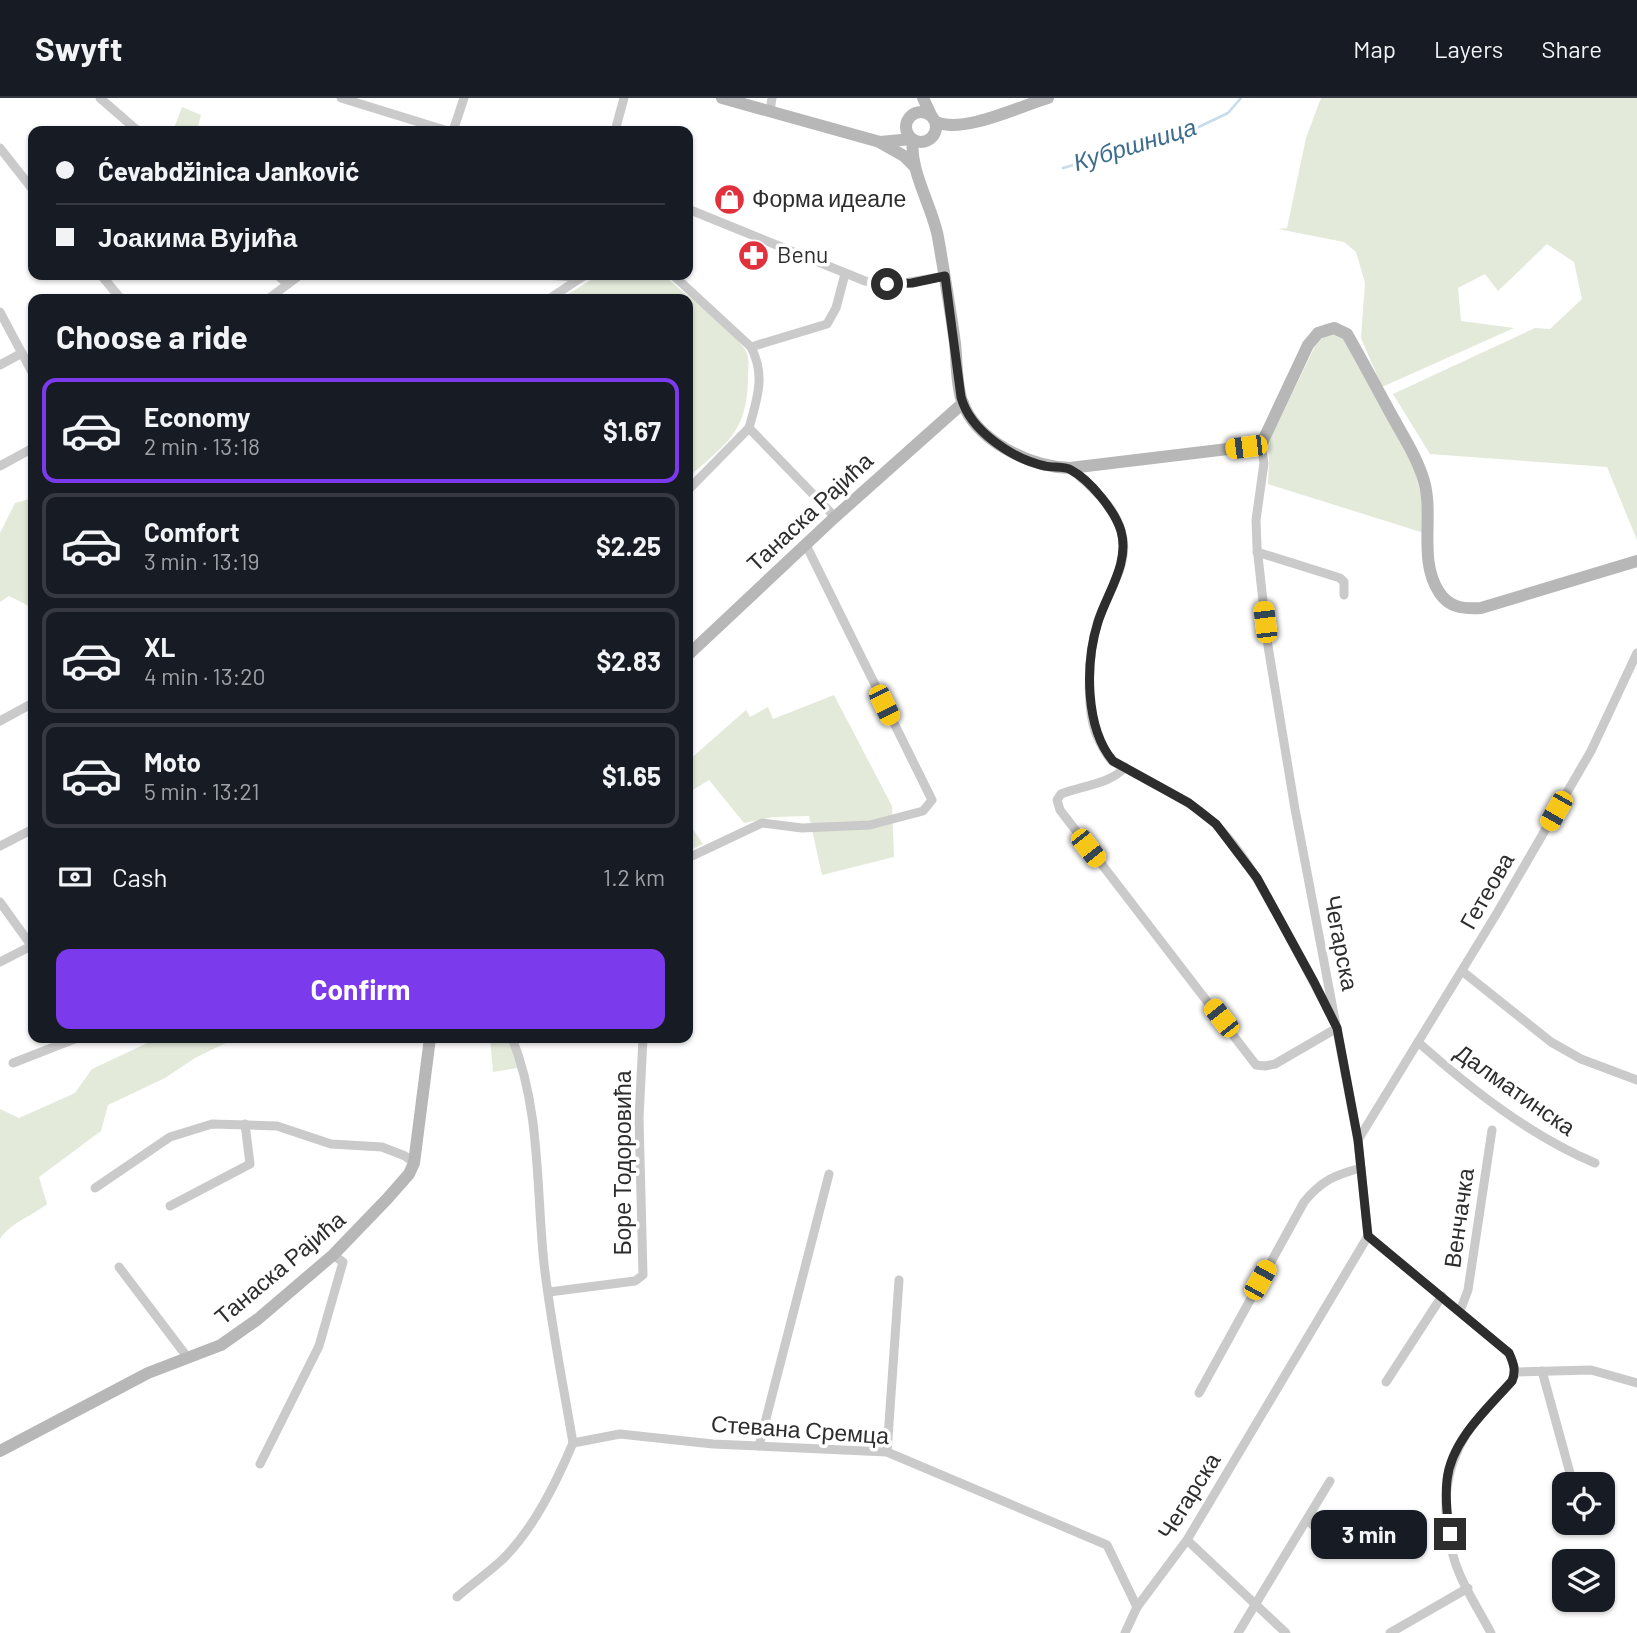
<!DOCTYPE html>
<html lang="en">
<head>
<meta charset="utf-8">
<style>
  body { margin:0; font-family:Barlow,sans-serif; background:#20242c; color:#f1f3f6; height:100vh; display:flex; flex-direction:column; font-size:26px; white-space:nowrap }
  * { box-sizing:border-box; margin:0 }
  p { font-size:23px; color:#9ea1a6 }
  .icon { flex:none; width:38px; height:38px; fill:none; stroke:currentColor; stroke-width:2; stroke-linecap:round; stroke-linejoin:round }
  .map { position:relative; flex:1; overflow:hidden }
  .sheet { position:absolute; left:28px; top:196px; width:665px; height:749px; display:flex; flex-direction:column; background:#171b24; border-radius:14px; box-shadow:0 2px 5px #0004 }
  .sheet>* { flex:none }
  .banner { position:absolute; left:28px; top:28px; width:665px; height:154px; border-radius:14px; box-shadow:0 2px 5px #0004; display:grid; align-content:center; height:154px; padding:0 28px; background:#171b24 }
  .tools { position:absolute; left:1552px; top:1374px; display:grid; gap:14px }
  .tools a { display:grid; place-items:center; width:63px; height:63px; border-radius:14px; background:#171b24; box-shadow:0 2px 5px #0004; font-size:35px }
  .end { position:absolute; width:32px; height:32px; margin:-16px; border:9px solid #2d2d2d; background:#fff; box-shadow:0 0 0 4px #fff }
  .from { border-radius:50% }
  .bubble { position:absolute; height:49px; border-radius:14px; background:#171b24; box-shadow:0 2px 5px #0004; font-size:23px; font-weight:700; line-height:49px; text-align:center }
  .car { position:absolute; width:21px; height:42px; margin:-21px -10px; border-radius:9px; box-shadow:0 0 5px 2px #0007; background:linear-gradient(#f5c518 24%,#345 0 40%,#f5c518 0 76%,#345 0 86%,#f5c518 0) }
  .banner b { display:flex; align-items:center; gap:24px; height:66px; font-size:26px }
  .banner b+b { border-top:2px solid #363941 }
  .banner i { width:18px; height:18px; background:#f1f3f6 }
  ul { padding:0; list-style:none }
  li { display:flex; align-items:center; gap:21px; height:105px; margin:0 14px 10px; padding:0 14px; border:4px solid #363941; border-radius:14px }
  li div { flex:1 }
  li b { display:block; font-size:26px }
  li em { font-style:normal; font-weight:700 }
  li.active { border-color:#7c3aed }
  li>.icon { width:63px; height:63px; stroke-width:1.5 }
  h2 { padding:0 28px; font-size:32px; line-height:84px }
  .pay { display:flex; align-items:center; gap:18px; height:77px; padding:0 28px; font-size:26px }
  .pay p { margin-inline-start:auto }
  .button { display:flex; gap:14px; margin-top:auto; padding:14px 28px }
  .button a { flex:1; height:80px; border-radius:14px; background:#7c3aed; color:#fff; font-size:28px; font-weight:700; line-height:80px; text-align:center }
  header { display:flex; align-items:center; gap:42px; box-sizing:border-box; height:98px; padding:0 35px; background:#171b24; border-bottom:2px solid #363941 }
  header strong { font-size:33px }
  nav { display:flex; gap:38px; margin-inline-start:auto; font-size:24px }
  .map>svg:first-child { display:block }
  .green { fill:#e3eada }
  .lines { fill:none; stroke-linecap:round; stroke-linejoin:round }
  .stream { stroke:#c6dcea; stroke-width:2.5 }
  .street { stroke:#cacaca; stroke-width:9 }
  .secondary { stroke:#b7b7b7; stroke-width:12 }
  .route { stroke:#2d2d2d; stroke-width:9 }
  .labels { text-anchor:middle; stroke-width:7; stroke-linejoin:round; paint-order:stroke }
  .poi-label { font-size:23px; fill:#2d2d2d; stroke:#fff; text-anchor:start }
  .street-label { font-size:23px; fill:#2d2d2d; stroke:#fff }
  .water-label { font-size:24px; font-style:italic; fill:#3d6d8d; stroke:#fff }
</style>
</head>
<body>
<header>
<strong>Swyft</strong>
<nav><a>Map</a><a>Layers</a><a>Share</a></nav>
</header>
<div class="map">
<svg width="1637" height="1535" viewBox="0 0 1637 1535">
  <rect width="100%" height="100%" fill="#fff"/>
  <g class="green">
    <path d="M1321,0H1637V442L1607,369L1430,356L1393,296L1535,230L1550,231L1582,201L1574,164L1547,146L1498,193L1485,176L1458,190L1461,223L1514,230L1382,289L1361,240L1365,185L1356,154L1344,144L1278,131L1287,130L1306,40Z"/>
    <path d="M182,9L201,17L197,33H173Z"/>
    <path d="M599,177H663C685,196 731,230 746,253C750,261 748,271 748,280C747,336 726,345 688,380V201H560Z"/>
    <path d="M1329,236H1339L1348,244L1412,361L1421,397L1424,435L1268,386L1270,341L1319,240Z"/>
    <path d="M33,400V510L9,498L0,504V435L15,405Z"/>
    <path d="M834,597L892,708L894,759L822,777L809,718L773,719L744,725L709,682L688,695V663L746,612L750,619L768,609L773,621Z"/>
    <path d="M688,724L703,746L688,753Z"/>
    <path d="M158,940H236L195,960L165,980L108,1007L101,1033L39,1079L47,1106C32,1118 10,1125 0,1141V1011L19,1020L75,995L92,971Z"/>
    <path d="M490,940H506L514,953L518,970L493,974Z"/>
  </g>
  <g class="lines">
    <path class="stream" d="M1063,70L1186,35L1228,15L1241,0"/>
    <g class="street">
      <path d="M100,0L138,33"/>
      <path d="M341,0L448,33"/>
      <path d="M770,13L772,0"/>
      <path d="M453,33L464,0"/>
      <path d="M615,33L624,0"/>
      <path d="M0,50L33,92"/>
      <path d="M688,111L865,183L898,186L945,178"/>
      <path d="M101,177L121,201"/>
      <path d="M277,177L288,186"/>
      <path d="M542,177L580,179"/>
      <path d="M673,177L751,249C766,278 757,301 749,330L835,419"/>
      <path d="M268,201L300,177"/>
      <path d="M549,201L585,177"/>
      <path d="M0,214L33,276"/>
      <path d="M751,249L827,226L836,210L845,176"/>
      <path d="M0,267L22,255"/>
      <path d="M0,368L33,350"/>
      <path d="M1070,370C1092,390 1118,409 1123,441C1128,470 1105,498 1097,526C1089,555 1085,607 1096,636C1100,645 1105,656 1112,663C1118,667 1125,670 1131,673C1155,687 1182,699 1204,716C1239,744 1261,788 1283,827C1301,861 1320,896 1337,930L1275,966L1265,968L1256,967L1060,712L1057,702L1061,696C1081,688 1111,686 1125,669"/>
      <path d="M688,392L749,330"/>
      <path d="M1257,454L1340,480L1344,484V497"/>
      <path d="M0,623L33,605"/>
      <path d="M0,748L33,731"/>
      <path d="M688,760L762,725L802,730L870,727L923,713L932,702L806,447"/>
      <path d="M0,804L33,850"/>
      <path d="M0,864L33,847"/>
      <path d="M1462,873L1551,944L1581,961L1637,982"/>
      <path d="M1418,944C1471,991 1529,1037 1595,1065"/>
      <path d="M13,965L77,940"/>
      <path d="M1358,1042L1497,815L1591,653L1637,555"/>
      <path d="M95,1090L170,1039L212,1026L277,1028L331,1046L382,1049L405,1058L414,1065"/>
      <path d="M170,1108L250,1066L245,1026"/>
      <path d="M1368,1138L1509,1255L1516,1274"/>
      <path d="M119,1169L188,1260"/>
      <path d="M549,1194L635,1183L643,1177L639,1020L643,940"/>
      <path d="M1460,1213L1468,1192L1492,1032"/>
      <path d="M1542,1273L1573,1386"/>
      <path d="M1516,1274L1591,1272L1637,1285"/>
      <path d="M1386,1284L1442,1198"/>
      <path d="M1199,1295L1304,1104C1322,1082 1335,1077 1361,1070"/>
      <path d="M573,1345L620,1336L713,1346L887,1354L1107,1447L1137,1509"/>
      <path d="M759,1348L829,1076"/>
      <path d="M887,1354L899,1182"/>
      <path d="M260,1366L319,1248L343,1164L333,1157"/>
      <path d="M1307,1422L1346,1455"/>
      <path d="M1584,1424V1426"/>
      <path d="M1187,1442L1286,1535"/>
      <path d="M457,1499C472,1486 489,1474 503,1461C534,1430 556,1385 573,1345C563,1286 551,1226 544,1166C536,1089 541,1013 512,940"/>
      <path d="M1125,1535L1137,1509L1187,1442L1368,1138L1358,1043L1295,711L1268,548L1257,449L1256,422L1264,365L1261,347"/>
      <path d="M1238,1535L1330,1383"/>
      <path d="M1390,1535L1468,1490"/>
      <path d="M1491,1535C1479,1512 1459,1482 1453,1457C1440,1411 1444,1367 1472,1328C1484,1312 1499,1298 1512,1283L1516,1274"/>
    </g>
    <g class="secondary">
      <path d="M722,0L880,44L912,41"/>
      <path d="M923,0L931,17"/>
      <circle cx="921" cy="29" r="15"/>
      <path d="M936,24C964,36 1020,8 1048,0"/>
      <path d="M913,42C909,72 932,108 938,139C944,174 950,209 955,245C957,263 956,286 962,303C976,343 1030,369 1070,370L1261,347L1308,247L1318,235L1334,230L1347,236C1362,262 1376,289 1391,316C1403,338 1417,359 1424,383C1434,418 1418,462 1439,494C1449,510 1464,511 1481,510L1637,463"/>
      <path d="M881,45L904,58L914,68"/>
      <path d="M688,557L835,419L963,305"/>
      <path d="M0,1353L148,1275L221,1247L258,1221L333,1157L387,1101L409,1076L414,1065L430,940"/>
    </g>
  </g>
  <g class="lines">
    <path class="route" d="M887,186L912,185L945,178L961,299C970,333 1013,361 1045,368C1053,370 1065,368 1071,372C1090,382 1115,413 1121,433C1130,465 1107,495 1098,524C1085,565 1085,630 1113,663L1189,705L1216,726L1257,780L1314,884L1337,930L1358,1042L1368,1138L1509,1255C1514,1266 1516,1273 1512,1283C1487,1311 1451,1343 1447,1382C1445,1400 1447,1418 1450,1436"/>
  </g>
  <defs>
    <symbol id="shop-disc" viewBox="-11 -11 22 22"><circle r="9.5" fill="#e1313c" stroke="#fff"/><path d="M-5-2.5h2.3a2.7 3.5 0 0 1 5.4 0H5L5.5 6h-11ZM-1.5-2.5h3a1.5 2.3 0 0 0-3 0Z" fill="#fff"/></symbol>
    <symbol id="pharmacy-disc" viewBox="-11 -11 22 22"><circle r="9.5" fill="#e1313c" stroke="#fff"/><path d="M-2-6h4v4h4v4h-4v4h-4v-4h-4v-4h4Z" fill="#fff"/></symbol>
  </defs>
  <g fill-rule="evenodd">
    <use href="#shop-disc" x="712" y="84" width="35" height="35"/>
    <use href="#pharmacy-disc" x="736" y="140" width="35" height="35"/>
  </g>
  <g class="labels">
    <g class="poi-label">
      <text x="752" y="109">Форма идеале</text>
      <text x="777" y="165">Benu</text>
    </g>
    <g class="street-label">
      <text transform="translate(810 414) rotate(-43)" y="8">Танаска Рајића</text>
      <text transform="translate(1487 793) rotate(-60)" y="8">Гетеова</text>
      <text transform="translate(1341 845) rotate(79)" y="8">Чегарска</text>
      <text transform="translate(1515 992) rotate(35)" y="8">Далматинска</text>
      <text transform="translate(623 1065) rotate(-90)" y="8">Боре Тодоровића</text>
      <text transform="translate(1459 1120) rotate(-82)" y="8">Венчачка</text>
      <text transform="translate(280 1170) rotate(-40)" y="8">Танаска Рајића</text>
      <text transform="translate(800 1332) rotate(4)" y="8">Стевана Сремца</text>
      <text transform="translate(1189 1398) rotate(-58)" y="8">Чегарска</text>
    </g>
    <g class="water-label">
      <text transform="translate(1135 47) rotate(-17)" y="8">Кубршница</text>
    </g>
  </g>
</svg>
<div class="tools">
<a><svg class="icon" aria-label="locate" viewBox="0 0 24 24"><circle cx="12" cy="12" r="6"/><path d="M12 2v4M12 18v4M2 12h4M18 12h4"/></svg></a>
<a><svg class="icon" aria-label="layers" viewBox="0 0 24 24"><path d="M12 4l9 5-9 5-9-5zM3 14l9 5 9-5"/></svg></a>
</div>
<i class="end from" style="left:887px;top:186px"></i>
<i class="end" style="left:1450px;top:1436px"></i>
<div class="bubble" style="left:1311px;top:1412px;width:116px">3 min</div>
<i class="car" style="left:1246px;top:349px;rotate:263deg"></i>
<i class="car" style="left:1265px;top:524px;rotate:353deg"></i>
<i class="car" style="left:884px;top:607px;rotate:154deg"></i>
<i class="car" style="left:1556px;top:713px;rotate:210deg"></i>
<i class="car" style="left:1088px;top:750px;rotate:142deg"></i>
<i class="car" style="left:1221px;top:920px;rotate:322deg"></i>
<i class="car" style="left:1260px;top:1182px;rotate:29deg"></i>
<div class="banner">
<b><i class="from"></i>Ćevabdžinica Janković</b>
<b><i></i>Јоакима Вујића</b>
</div>
<section class="sheet">
<h2>Choose a ride</h2>
<ul>
<li class="active"><svg class="icon" aria-label="car" viewBox="0 0 24 24"><path d="M5 17H2v-5l4-1 3-4h7l3 4 3 1v5h-3M9 17h6M6 11h13"/><circle cx="7" cy="17" r="2"/><circle cx="17" cy="17" r="2"/></svg><div><b>Economy</b><p>2 min · 13:18</p></div><em>$1.67</em></li>
<li><svg class="icon" aria-label="car" viewBox="0 0 24 24"><path d="M5 17H2v-5l4-1 3-4h7l3 4 3 1v5h-3M9 17h6M6 11h13"/><circle cx="7" cy="17" r="2"/><circle cx="17" cy="17" r="2"/></svg><div><b>Comfort</b><p>3 min · 13:19</p></div><em>$2.25</em></li>
<li><svg class="icon" aria-label="car" viewBox="0 0 24 24"><path d="M5 17H2v-5l4-1 3-4h7l3 4 3 1v5h-3M9 17h6M6 11h13"/><circle cx="7" cy="17" r="2"/><circle cx="17" cy="17" r="2"/></svg><div><b>XL</b><p>4 min · 13:20</p></div><em>$2.83</em></li>
<li><svg class="icon" aria-label="car" viewBox="0 0 24 24"><path d="M5 17H2v-5l4-1 3-4h7l3 4 3 1v5h-3M9 17h6M6 11h13"/><circle cx="7" cy="17" r="2"/><circle cx="17" cy="17" r="2"/></svg><div><b>Moto</b><p>5 min · 13:21</p></div><em>$1.65</em></li>
</ul>
<div class="pay"><svg class="icon" aria-label="cash" viewBox="0 0 24 24"><path d="M3 7h18v10H3z"/><circle cx="12" cy="12" r="2"/></svg>Cash<p>1.2 km</p></div>
<div class="button"><a>Confirm</a></div>
</section>
</div>
</body>
</html>
